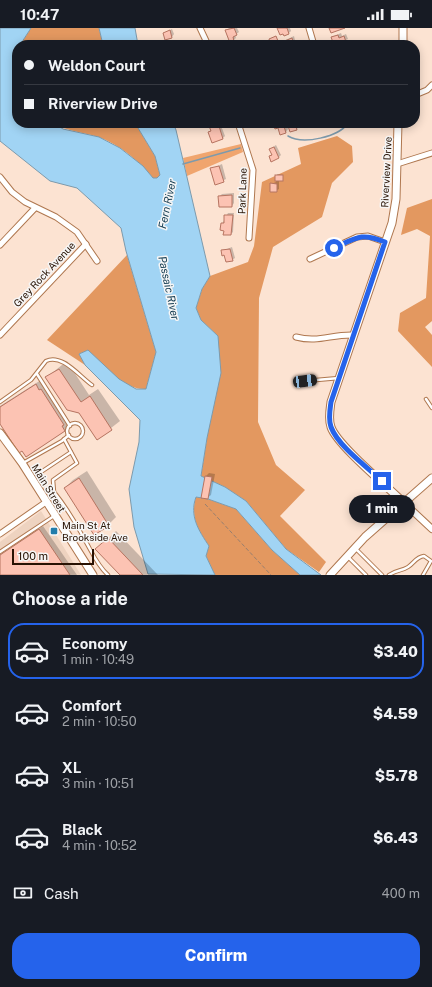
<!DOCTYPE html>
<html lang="en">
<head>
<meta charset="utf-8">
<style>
  body { margin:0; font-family:"Public Sans",sans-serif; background:#20242c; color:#f1f3f6; height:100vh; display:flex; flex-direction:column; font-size:15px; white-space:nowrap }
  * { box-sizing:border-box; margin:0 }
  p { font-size:13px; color:#9ea1a6 }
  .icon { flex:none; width:22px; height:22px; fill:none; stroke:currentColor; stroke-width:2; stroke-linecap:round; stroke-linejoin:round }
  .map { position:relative; height:547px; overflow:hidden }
  .details { display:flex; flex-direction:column; background:#171b24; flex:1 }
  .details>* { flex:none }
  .guide { position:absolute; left:12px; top:12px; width:408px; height:88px; border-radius:16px; box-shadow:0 2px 10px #0003; display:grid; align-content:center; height:88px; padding:0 12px; background:#171b24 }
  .scale { position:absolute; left:12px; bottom:10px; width:82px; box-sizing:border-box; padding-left:4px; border:2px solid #281203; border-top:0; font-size:11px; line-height:14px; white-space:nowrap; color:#281203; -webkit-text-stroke:3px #f6f6f6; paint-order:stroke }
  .end { position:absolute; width:18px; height:18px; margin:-9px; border:5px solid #2563eb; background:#fff; box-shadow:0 0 0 2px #fff }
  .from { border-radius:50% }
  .bubble { position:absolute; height:28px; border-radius:14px; background:#171b24; box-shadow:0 2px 10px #0003; font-size:13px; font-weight:800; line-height:28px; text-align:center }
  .car { position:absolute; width:12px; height:24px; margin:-12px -6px; border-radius:5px; box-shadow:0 0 3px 1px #0007; background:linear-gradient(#222 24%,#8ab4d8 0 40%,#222 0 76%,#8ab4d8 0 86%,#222 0) }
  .guide b { display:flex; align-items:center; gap:14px; height:38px; font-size:15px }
  .guide b+b { border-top:1px solid #363941 }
  .guide i { width:10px; height:10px; background:#f1f3f6 }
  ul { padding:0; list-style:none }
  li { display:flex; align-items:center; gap:12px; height:56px; margin:0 8px 6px; padding:0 4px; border:2px solid transparent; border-radius:16px }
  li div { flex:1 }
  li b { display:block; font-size:15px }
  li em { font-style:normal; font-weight:800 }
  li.on { border-color:#2563eb }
  li>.icon { width:36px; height:36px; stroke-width:1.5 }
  h2 { padding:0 12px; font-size:18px; line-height:48px }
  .pay { display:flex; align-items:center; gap:10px; height:44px; padding:0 12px; font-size:15px }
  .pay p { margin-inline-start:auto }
  .action { display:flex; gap:8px; margin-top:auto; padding:8px 12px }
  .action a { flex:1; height:46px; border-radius:16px; background:#2563eb; color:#fff; font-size:16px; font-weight:800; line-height:46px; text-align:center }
  .status { display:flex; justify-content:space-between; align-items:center; height:28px; padding:0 20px; background:#171b24; direction:ltr }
  .status svg { height:11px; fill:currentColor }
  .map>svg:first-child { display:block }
  .built { fill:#eed3c0 }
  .green { fill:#f0a56e }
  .forest { fill:#e39860 }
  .water { fill:#a1d4f4; stroke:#7d9aac }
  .shadow { fill:#0003 }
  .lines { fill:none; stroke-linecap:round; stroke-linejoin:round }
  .stream { stroke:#7d9aac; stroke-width:1.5 }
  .building { fill:#fcc3b3; stroke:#b67461 }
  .service-casing { stroke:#af774f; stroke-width:4.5 }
  .minor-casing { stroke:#af774f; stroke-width:7 }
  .tertiary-casing { stroke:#af774f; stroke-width:8 }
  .secondary-casing { stroke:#af774f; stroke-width:9 }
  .path { stroke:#977f6f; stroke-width:1; stroke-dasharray:4 2; stroke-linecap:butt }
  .service { stroke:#fff; stroke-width:2.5 }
  .minor { stroke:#fff; stroke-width:5 }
  .tertiary { stroke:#fff; stroke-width:6 }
  .secondary { stroke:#fff; stroke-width:7 }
  .route { stroke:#2563eb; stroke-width:5 }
  .poi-dot { fill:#227dab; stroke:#f6f6f6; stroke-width:1.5 }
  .labels { text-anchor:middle; stroke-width:3; stroke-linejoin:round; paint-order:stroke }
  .street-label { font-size:10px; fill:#281203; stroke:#f6f6f6 }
  .poi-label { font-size:10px; fill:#281203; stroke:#f6f6f6; text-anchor:start }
  .water-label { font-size:11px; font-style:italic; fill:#10394e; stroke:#f6f6f6 }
</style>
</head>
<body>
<div class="status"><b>10:47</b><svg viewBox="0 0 49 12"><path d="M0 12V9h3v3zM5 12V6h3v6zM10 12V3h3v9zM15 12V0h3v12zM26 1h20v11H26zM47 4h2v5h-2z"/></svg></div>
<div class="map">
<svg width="432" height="547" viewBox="0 0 432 547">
  <rect width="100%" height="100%" fill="#fce3d2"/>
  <path class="built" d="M41,483L81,547H0V514Z"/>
  <path class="green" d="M241,116L243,124L187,148L183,130Z"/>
  <g class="forest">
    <path d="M31,0H99L103,17H20Z"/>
    <path d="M54,95H135L155,128L160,147L158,150H153C139,133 119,116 98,109C83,104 68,104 54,95Z"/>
    <path d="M337,108L352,118L353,134L332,155L322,189L273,219L259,270L258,394L276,437L305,462L280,488L326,534L319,544L286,521L246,473L225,459L201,448L207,410L218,308L201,292L196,280L202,261L210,248L248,234L254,218L262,154L301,136L298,120Z"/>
    <path d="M432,171V293L425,299L432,307V339L398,303L400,285L426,270L430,208L417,201L401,207L407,180Z"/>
    <path d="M127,227L156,324L146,361C123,362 104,337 88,322L79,326L85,337L47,312Z"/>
    <path d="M196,469L208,471L236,481L272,522L300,547H215L206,528L209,518C198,502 190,488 196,469Z"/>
  </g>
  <g class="water">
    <path d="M0,0H31L20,17H17V95H54L63,101L99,109L120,120L143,138L153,150H157L160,147L155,128L135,95H173L176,102L210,248L202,261L196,280L201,292L218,308L221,345L207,410L201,448L225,459L246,473L286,521L321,547H300L272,522L236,481L208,471L196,469C189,488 199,503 209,518L206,528L215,547L148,546L134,499L129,461L139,414L140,392L85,337L79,326L88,322L119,351L136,361H146L156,324L126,223L121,200L77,160L50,153L0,113Z"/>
    <path d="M99,0H135L138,17H103Z"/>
  </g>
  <g class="shadow">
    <path d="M229,0H237L239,4L235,7L236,10L231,14L226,3Z"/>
    <path d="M279,0H290L291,3L289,5Z"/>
    <path d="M172,1L174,6L172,9L164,5Z"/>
    <path d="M341,5L342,8L346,6L348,11L335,17L332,9Z"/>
    <path d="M294,8L296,17H285L284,14L286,12Z"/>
    <path d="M220,95L225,108L223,110L209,104L211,102L210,98L212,96Z"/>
    <path d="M275,95H286L288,101L286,104L274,96Z"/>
    <path d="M288,95H304L299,97L297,101Z"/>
    <path d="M276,117L281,127L278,130L270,128L272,126L270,121Z"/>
    <path d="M222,136L226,151L215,156L211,141Z"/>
    <path d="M277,146L283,147V151L279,152V161L276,163L271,156L276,154Z"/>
    <path d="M234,165V175L232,178L220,168L222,166Z"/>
    <path d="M228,185H234L233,204L231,206L225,202L222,196Z"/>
    <path d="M232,219L235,230L232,232L222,223Z"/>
    <path d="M67,333L89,367L98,361L120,393L97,411L80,384L47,349Z"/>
    <path d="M41,352L45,358L46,357L68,391L66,392L70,398L65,403L0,394V378Z"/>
    <path d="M87,443L116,489L108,497L94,506L65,460L73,452Z"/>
    <path d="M209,445L215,446L211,467L207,470L206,448Z"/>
    <path d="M43,498L77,547H0V527Z"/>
    <path d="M116,503L158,547H121L105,514Z"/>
  </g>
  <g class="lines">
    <g class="stream">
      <path d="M288,108C303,117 339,109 348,95"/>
      <path d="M183,136L240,120"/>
    </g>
  </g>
  <g class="building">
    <path d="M234,0L237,7L233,9L234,13L230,15L225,2Z"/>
    <path d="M277,0H287L289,6L284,8L283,6L280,7Z"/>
    <path d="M329,0H345L331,5Z"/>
    <path d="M170,2L172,10L165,12L163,5Z"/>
    <path d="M338,7L339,10L344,8L346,14L334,17L331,9Z"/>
    <path d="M276,8L278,13L270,16L269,11Z"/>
    <path d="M292,10L294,17H284L282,14Z"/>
    <path d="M218,95L223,111L212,115L208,104L211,103L209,98Z"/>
    <path d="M283,95L286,105L280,107L278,100L275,101L273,96Z"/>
    <path d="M287,95H295L297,102L290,104Z"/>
    <path d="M274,119L279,130L271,134L269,128L272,127L269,121Z"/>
    <path d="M219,138L224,154L215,157L210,140Z"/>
    <rect x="275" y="147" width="8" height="6"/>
    <path d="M270,155L277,156V164H270Z"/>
    <path d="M232,167V179H219L218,168Z"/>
    <path d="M224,187H233L231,207H223L224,203L220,202L221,195H224Z"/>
    <path d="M230,221L233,233L226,234L224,227L222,228L221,222Z"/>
    <path d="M59,341L81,374L90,368L112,402L97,412L79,385L67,382L45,349Z"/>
    <path d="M36,356L39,362L41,361L64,397L62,398L65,403L26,429L22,423L19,425L0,396V379Z"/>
    <path d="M205,448L212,449L208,471L201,470Z"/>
    <path d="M79,450L109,498L94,507L64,460Z"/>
    <path d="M39,501L70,547H0V527Z"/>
    <path d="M108,510L143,547H120L95,521Z"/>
  </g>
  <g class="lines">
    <defs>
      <g id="service">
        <path d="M37,346L70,398"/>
        <path d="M305,353L339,350"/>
        <path d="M426,371L432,380"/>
        <path d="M0,374L31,352L46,333C62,325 80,349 92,357"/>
        <circle cx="75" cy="403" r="8"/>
        <path d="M71,424L77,435L53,452L54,464C66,479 77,497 86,514C93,526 97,537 108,547"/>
        <path d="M23,435L62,413L69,407"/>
        <path d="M41,444L71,424L64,411"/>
        <path d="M356,521L382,547"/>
        <path d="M0,524L54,488"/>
        <path d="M348,529L366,547"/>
        <path d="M389,547C396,542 402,543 408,539C414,535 416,529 424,528L431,533L423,547"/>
      </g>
      <g id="minor">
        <path d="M200,0L208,17"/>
        <path d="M309,0L314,17"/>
        <path d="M415,67L427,62L432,57"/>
        <path d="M238,95L253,142L249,210"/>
        <path d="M397,136L432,125"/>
        <path d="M0,149L12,164L25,174L56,189L77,204L97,233"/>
        <path d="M0,217L35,180"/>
        <path d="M310,231L357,209L368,208L385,214"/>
        <path d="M0,307L86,216"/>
        <path d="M296,309C319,315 331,306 354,307"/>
        <path d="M0,506L46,474"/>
      </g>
      <path id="tertiary" d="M403,474L432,501"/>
      <g id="secondary">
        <path d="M403,17V0"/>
        <path d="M398,95L396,171L392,195L331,374C330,382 328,391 331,399C337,417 387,458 403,474"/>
        <path d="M0,405L22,435L93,547"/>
        <path d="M330,547L365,509L432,450"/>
      </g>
    </defs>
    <use href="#service" class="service-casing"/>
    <use href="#minor" class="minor-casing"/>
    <use href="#tertiary" class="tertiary-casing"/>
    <use href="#secondary" class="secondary-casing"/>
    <path class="path" d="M205,476L271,547"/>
    <use href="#service" class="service"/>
    <use href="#minor" class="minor"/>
    <use href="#tertiary" class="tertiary"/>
    <use href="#secondary" class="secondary"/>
  </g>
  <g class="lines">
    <path class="route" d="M334,220C356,210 361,204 385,214L331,374C330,382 328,391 331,399C338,418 367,439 382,453"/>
  </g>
  <rect class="poi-dot" x="50" y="499" width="8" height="8" rx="2"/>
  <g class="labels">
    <g class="street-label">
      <text transform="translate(386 144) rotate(-87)" y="4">Riverview Drive</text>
      <text transform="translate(242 163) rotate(-88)" y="4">Park Lane</text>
      <text transform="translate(44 246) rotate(-47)" y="4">Grey Rock Avenue</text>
      <text transform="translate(49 460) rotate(58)" y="4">Main Street</text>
    </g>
    <g class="poi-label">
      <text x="62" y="501">Main St At<tspan x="62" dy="12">Brookside Ave</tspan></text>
    </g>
    <g class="water-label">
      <text transform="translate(167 176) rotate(-78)" y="4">Fern River</text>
      <text transform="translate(169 260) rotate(78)" y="4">Passaic River</text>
    </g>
  </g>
</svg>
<div class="scale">100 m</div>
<i class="end from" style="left:334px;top:220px"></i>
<i class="end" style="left:382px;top:453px"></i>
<div class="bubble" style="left:349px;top:467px;width:66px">1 min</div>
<i class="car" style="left:305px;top:353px;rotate:83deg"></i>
<div class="guide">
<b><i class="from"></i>Weldon Court</b>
<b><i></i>Riverview Drive</b>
</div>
</div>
<section class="details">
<h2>Choose a ride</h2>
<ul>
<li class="on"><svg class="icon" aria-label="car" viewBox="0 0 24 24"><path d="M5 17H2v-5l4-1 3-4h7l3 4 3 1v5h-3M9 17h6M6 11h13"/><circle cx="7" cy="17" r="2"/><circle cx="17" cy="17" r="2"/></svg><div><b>Economy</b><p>1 min · 10:49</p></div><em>$3.40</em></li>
<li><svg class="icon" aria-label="car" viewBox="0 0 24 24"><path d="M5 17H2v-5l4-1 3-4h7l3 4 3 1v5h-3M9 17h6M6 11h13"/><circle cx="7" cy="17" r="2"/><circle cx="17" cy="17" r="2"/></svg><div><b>Comfort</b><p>2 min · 10:50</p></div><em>$4.59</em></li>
<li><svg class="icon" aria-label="car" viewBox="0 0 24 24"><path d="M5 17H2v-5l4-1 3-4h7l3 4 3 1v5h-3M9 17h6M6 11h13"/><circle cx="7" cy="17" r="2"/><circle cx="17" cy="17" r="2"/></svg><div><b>XL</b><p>3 min · 10:51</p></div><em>$5.78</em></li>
<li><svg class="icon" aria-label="car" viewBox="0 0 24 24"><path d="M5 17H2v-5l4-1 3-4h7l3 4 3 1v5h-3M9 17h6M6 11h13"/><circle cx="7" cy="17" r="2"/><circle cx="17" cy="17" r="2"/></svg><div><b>Black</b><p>4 min · 10:52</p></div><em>$6.43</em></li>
</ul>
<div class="pay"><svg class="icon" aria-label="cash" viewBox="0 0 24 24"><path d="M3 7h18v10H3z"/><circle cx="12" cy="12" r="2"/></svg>Cash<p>400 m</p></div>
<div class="action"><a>Confirm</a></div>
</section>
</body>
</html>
